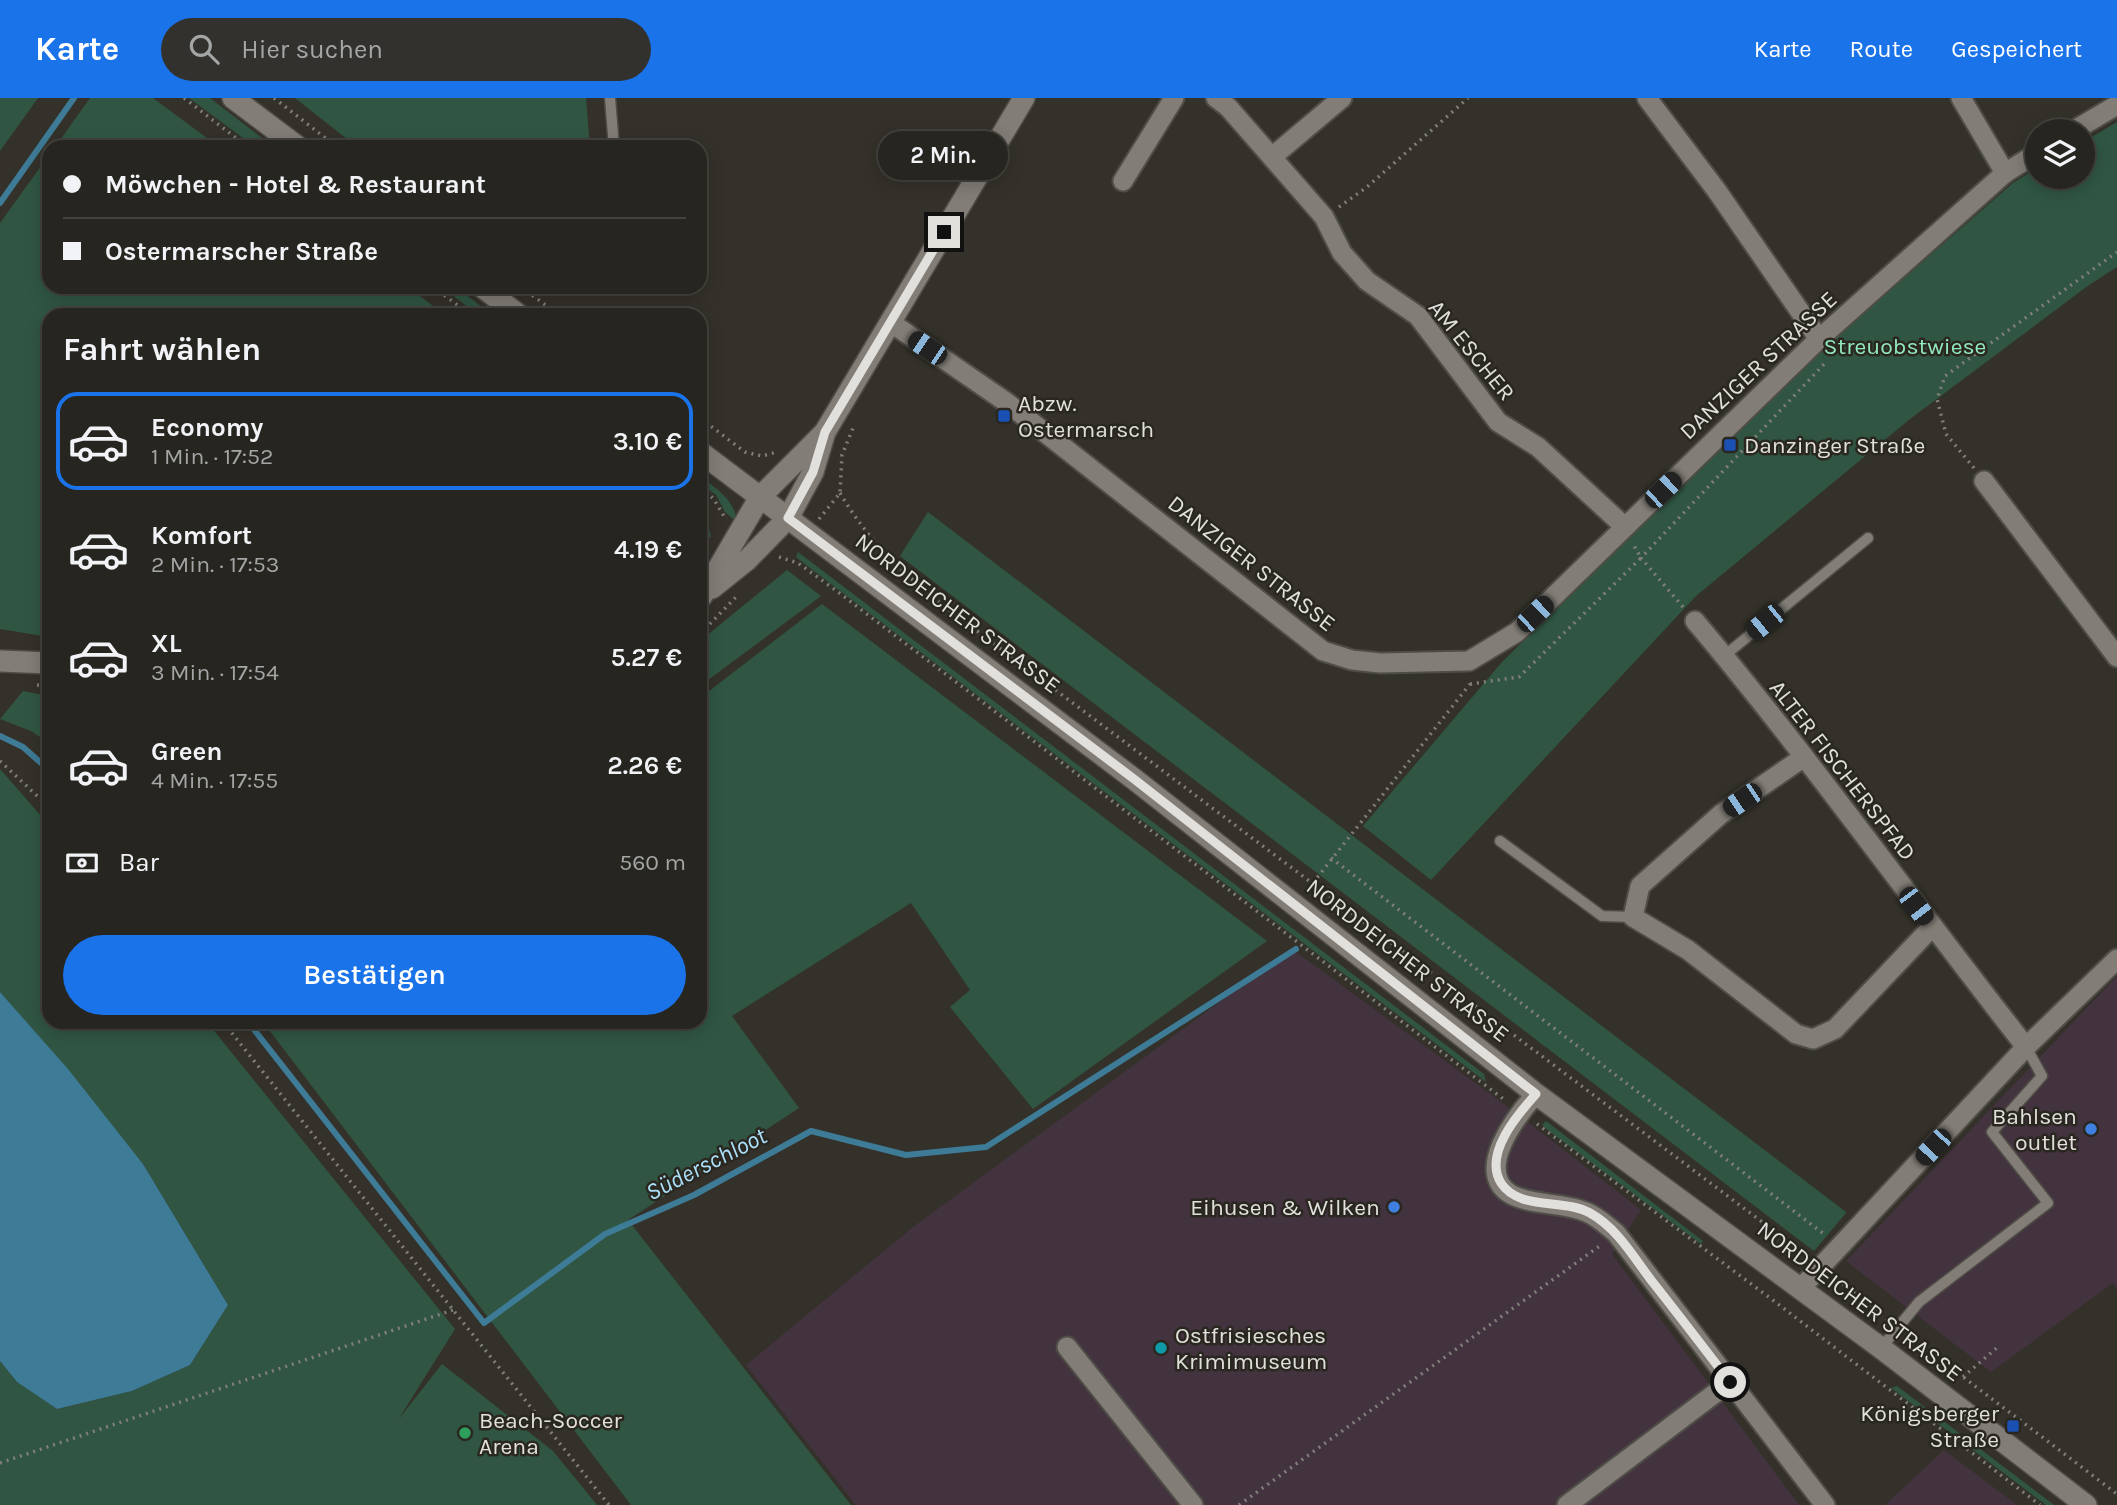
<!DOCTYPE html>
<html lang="de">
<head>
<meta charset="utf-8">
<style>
  body { margin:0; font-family:Karla,sans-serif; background:#33312d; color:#f1f3f6; height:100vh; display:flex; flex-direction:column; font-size:26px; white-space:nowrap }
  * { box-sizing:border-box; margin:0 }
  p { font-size:23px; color:#a4a5a5 }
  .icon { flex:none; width:38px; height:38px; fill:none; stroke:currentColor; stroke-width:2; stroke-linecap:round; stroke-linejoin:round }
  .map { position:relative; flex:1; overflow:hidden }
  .side { position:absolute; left:42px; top:210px; width:665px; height:721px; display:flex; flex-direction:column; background:#272520; border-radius:21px; box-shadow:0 4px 18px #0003,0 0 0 2px #43423e }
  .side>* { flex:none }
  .guide { position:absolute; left:42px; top:42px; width:665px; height:154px; border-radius:21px; box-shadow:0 4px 18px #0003,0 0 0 2px #43423e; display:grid; align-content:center; height:154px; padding:0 21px; background:#272520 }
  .fabs { position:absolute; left:2025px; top:21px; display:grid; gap:14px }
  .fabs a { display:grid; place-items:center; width:70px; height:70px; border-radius:50%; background:#272520; box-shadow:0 4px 18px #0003,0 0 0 2px #43423e; font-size:35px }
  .end { position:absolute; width:32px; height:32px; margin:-16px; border:9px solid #e2e0dc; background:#111; box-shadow:0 0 0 4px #111 }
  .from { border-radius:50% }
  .bubble { position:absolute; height:49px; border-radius:24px; background:#272520; box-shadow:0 4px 18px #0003,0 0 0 2px #43423e; font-size:23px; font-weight:600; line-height:49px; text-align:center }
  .car { position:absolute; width:21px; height:42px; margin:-21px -10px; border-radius:9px; box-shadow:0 0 5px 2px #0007; background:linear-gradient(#222 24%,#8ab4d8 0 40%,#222 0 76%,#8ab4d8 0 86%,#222 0) }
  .guide b { display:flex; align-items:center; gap:24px; height:66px; font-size:26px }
  .guide b+b { border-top:2px solid #43423e }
  .guide i { width:18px; height:18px; background:#f1f3f6 }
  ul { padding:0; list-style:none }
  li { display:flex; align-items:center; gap:21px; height:98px; margin:0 14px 10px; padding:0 7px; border:4px solid transparent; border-radius:21px }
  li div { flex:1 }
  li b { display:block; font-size:26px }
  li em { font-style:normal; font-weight:600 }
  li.current { border-color:#1a73e8 }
  li>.icon { width:63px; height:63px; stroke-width:1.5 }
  h2 { padding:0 21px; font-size:32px; line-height:84px }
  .pay { display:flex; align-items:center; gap:18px; height:77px; padding:0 21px; font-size:26px }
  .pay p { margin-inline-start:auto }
  .action { display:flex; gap:14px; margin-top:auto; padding:14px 21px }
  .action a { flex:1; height:80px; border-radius:42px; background:#1a73e8; color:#fff; font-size:28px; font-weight:600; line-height:80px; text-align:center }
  header { display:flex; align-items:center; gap:42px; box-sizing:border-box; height:98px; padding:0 35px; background:#1a73e8; color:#fff }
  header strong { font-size:33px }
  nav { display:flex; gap:38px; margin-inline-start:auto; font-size:24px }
  .search { width:490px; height:63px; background:#33312d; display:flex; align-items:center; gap:18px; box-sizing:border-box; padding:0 24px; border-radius:38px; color:#a4a5a5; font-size:26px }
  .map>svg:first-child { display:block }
  .commercial { fill:#43333f }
  .green { fill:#305643 }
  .water { fill:#3e7b96 }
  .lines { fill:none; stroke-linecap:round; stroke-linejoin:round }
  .stream { stroke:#3e7b96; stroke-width:6 }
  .service-casing { stroke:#4f4d47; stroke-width:13 }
  .minor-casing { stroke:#4f4d47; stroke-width:23 }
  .tertiary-casing { stroke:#4f4d47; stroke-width:24 }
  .secondary-casing { stroke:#4f4d47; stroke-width:24 }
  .path { stroke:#817f79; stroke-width:3.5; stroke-dasharray:2 5; stroke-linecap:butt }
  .service { stroke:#827d76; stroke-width:10 }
  .minor { stroke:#827d76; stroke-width:19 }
  .tertiary { stroke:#827d76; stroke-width:21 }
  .secondary { stroke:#827d76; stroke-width:21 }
  .route { stroke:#e2e0dc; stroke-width:9 }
  .transit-dot { fill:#1a4fb4; stroke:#2a2721; stroke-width:2.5 }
  .shop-dot { fill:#3f7fe0; stroke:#2a2721; stroke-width:2.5 }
  .culture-dot { fill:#0f9aa8; stroke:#2a2721; stroke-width:2.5 }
  .leisure-dot { fill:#2e9e5b; stroke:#2a2721; stroke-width:2.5 }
  .labels { text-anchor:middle; stroke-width:5; stroke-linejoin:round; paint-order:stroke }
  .park-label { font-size:23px; fill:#91e8bc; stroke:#2a2721 }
  .street-label { font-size:23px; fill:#e2e0dc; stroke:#2a2721 }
  .poi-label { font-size:23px; fill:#e2e0dc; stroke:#2a2721; text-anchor:start }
  .water-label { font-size:24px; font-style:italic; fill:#ace0f9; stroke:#2a2721 }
</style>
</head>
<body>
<header>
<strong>Karte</strong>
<div class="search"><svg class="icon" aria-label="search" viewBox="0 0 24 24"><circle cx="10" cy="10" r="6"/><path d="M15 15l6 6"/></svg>Hier suchen</div>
<nav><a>Karte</a><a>Route</a><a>Gespeichert</a></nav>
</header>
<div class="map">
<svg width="2117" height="1407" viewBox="0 0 2117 1407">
  <rect width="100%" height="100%" fill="#34312a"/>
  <g class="commercial">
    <path d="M1292,851L1515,1014L1641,1112L1612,1156L1799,1407H856L746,1267L913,1129Z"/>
    <path d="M2117,878V1192L2113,1185L1991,1274L1846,1163Z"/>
    <path d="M1944,1352L2017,1407H1885Z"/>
  </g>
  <g class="green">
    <path d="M0,0H38L0,53Z"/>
    <path d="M90,0H153L219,49H55Z"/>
    <path d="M189,0H210L274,49H255Z"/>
    <path d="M295,0H586L590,49H357Z"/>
    <path d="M2117,24V169L2089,187L1910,321L1696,498L1431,782L1363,728L1502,564L1825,249L2013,85L2037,70V79H2082L2083,44Z"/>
    <path d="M49,57V189H408L445,217H49V539L0,531V125Z"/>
    <path d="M442,189H456L492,217H478Z"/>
    <path d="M700,378C715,390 731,399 736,418L733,421L725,414L716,397L700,385Z"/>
    <path d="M700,406L703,409L711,438L700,450Z"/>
    <path d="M928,414L1846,1114V1115L1814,1153L900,458Z"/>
    <path d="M798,454L1484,976L1486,984L810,470L796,459Z"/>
    <path d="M787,472L821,498L700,588V543Z"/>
    <path d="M822,506L1267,843L1033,1011L950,909L970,892L911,805L732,918L799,1010L628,1122L851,1407H631L263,924H700V600Z"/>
    <path d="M23,593L49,598V645L31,633L0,621Z"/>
    <path d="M0,671L49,727V924H207L455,1231L398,1322L442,1266L553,1353L597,1407H0V1263L17,1284L57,1311L132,1293L190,1267L228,1207L143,1066L68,972L0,894Z"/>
    <path d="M1546,1023L1703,1143L1701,1146L1549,1033L1542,1027Z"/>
    <path d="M1897,1288L2054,1407H2046L1891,1290Z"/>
  </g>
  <path class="water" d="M0,894L68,971L143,1066L228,1207L190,1267L132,1293L57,1311L17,1284L0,1263Z"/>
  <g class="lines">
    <g class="stream">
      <path d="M0,105L74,0"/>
      <path d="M0,638L23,649L49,672"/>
      <path d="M248,924L484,1225L605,1136L694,1097L811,1033L906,1057L986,1049L1296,851"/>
    </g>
    <defs>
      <g id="service">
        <path d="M610,0L614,49"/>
        <path d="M1724,558L1868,440"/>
        <path d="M1500,743L1602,818L1633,819"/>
        <path d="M1881,1250L1919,1204L2048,1105L1992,1034L2042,978L2026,949"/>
      </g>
      <g id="minor">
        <path d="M1216,0L1228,9L1324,119L1342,155L1367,183L1418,218L1498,324L1538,349L1625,429"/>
        <path d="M1647,0L1717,93L1819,241"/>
        <path d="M1961,0L2005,75"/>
        <path d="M2073,33L2117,7"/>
        <path d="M1272,59L1342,0"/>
        <path d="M1123,83L1174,0"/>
        <path d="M890,224L1006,304L1323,553L1352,562L1380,565L1469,563L1517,534L1819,241L2005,75L2037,55"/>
        <path d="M1984,383L2117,559"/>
        <path d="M1695,523C1811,661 1915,808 2026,949"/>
        <path d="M1804,659L1721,716L1640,788L1633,819L1688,852L1796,936L1813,941L1835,931L1932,829"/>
        <path d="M1536,996C1517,1017 1472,1075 1512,1097C1534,1108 1563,1104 1586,1114C1597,1118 1607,1128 1616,1135L1825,1407"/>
        <path d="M1800,1191L2026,949L2117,861"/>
        <path d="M1067,1249L1193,1407"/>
        <path d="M1567,1407L1730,1284"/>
      </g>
      <g id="tertiary">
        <path d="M233,0L298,49"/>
        <path d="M482,189L519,217"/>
        <path d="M700,354L760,399L702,498"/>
        <path d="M712,490L747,462L788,420"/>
        <path d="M0,563L49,565"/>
      </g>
      <g id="secondary">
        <path d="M825,334L760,399L1134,681L1536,996L1881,1250L2086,1407"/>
        <path d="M788,420L813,374L825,334L1024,0"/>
      </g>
    </defs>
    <use href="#service" class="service-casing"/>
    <use href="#minor" class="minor-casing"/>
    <use href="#tertiary" class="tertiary-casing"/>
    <use href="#secondary" class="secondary-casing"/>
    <g class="path">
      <path d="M184,0L248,49"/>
      <path d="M274,0L337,49"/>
      <path d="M1339,109L1367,89L1468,0"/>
      <path d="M433,189L471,217"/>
      <path d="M521,189L559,217"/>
      <path d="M700,320L745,354L762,358L777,354"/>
      <path d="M1974,370L1946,336L1937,301L1945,278L2117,154"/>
      <path d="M700,390L713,400L725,420"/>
      <path d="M840,395C865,438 898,470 936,502L1806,1157"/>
      <path d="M819,421L840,395L842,357L853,330"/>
      <path d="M779,459L798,465L834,491L1506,1003"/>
      <path d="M1683,509L1641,460L1827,263"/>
      <path d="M700,536L737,498"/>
      <path d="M1470,586L1519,579L1641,460L1633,446"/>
      <path d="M37,587L49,588"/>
      <path d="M0,663L49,709"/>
      <path d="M1331,760L1824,1136"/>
      <path d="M1313,785L1470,586V583"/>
      <path d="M223,924L609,1407"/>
      <path d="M1537,1026L1774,1203L2040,1407"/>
      <path d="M1837,1181L1888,1222"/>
      <path d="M1908,1237L2117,1396"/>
      <path d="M1963,1279L2000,1247"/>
      <path d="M0,1365L453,1212"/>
      <path d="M1239,1407L1601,1147"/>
    </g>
    <use href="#service" class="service"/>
    <use href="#minor" class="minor"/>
    <use href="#tertiary" class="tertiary"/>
    <use href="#secondary" class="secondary"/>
  </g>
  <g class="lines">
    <path class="route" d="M944,134L825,334L813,374L788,420L1134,681L1536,996C1518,1016 1483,1056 1501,1085C1519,1113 1563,1100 1590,1115C1617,1130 1633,1158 1651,1182C1678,1216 1704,1250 1730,1284"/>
  </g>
  <g class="transit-dot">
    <rect x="997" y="311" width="14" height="14" rx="3.5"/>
    <rect x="1723" y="340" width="14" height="14" rx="3.5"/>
    <rect x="2006" y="1321" width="14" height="14" rx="3.5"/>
  </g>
  <g class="shop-dot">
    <circle cx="2091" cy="1031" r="7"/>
    <circle cx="1394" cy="1109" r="7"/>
  </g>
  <circle class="culture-dot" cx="1161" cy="1250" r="7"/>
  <circle class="leisure-dot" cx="465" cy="1335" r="7"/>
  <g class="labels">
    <g class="park-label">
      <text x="1905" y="256">Streuobstwiese</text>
    </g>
    <g class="street-label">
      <text transform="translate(1472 252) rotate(51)" y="8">AM ESCHER</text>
      <text transform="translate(1758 267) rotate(-43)" y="8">DANZIGER STRASSE</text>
      <text transform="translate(1252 465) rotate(38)" y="8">DANZIGER STRASSE</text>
      <text transform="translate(958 515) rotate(37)" y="8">NORDDEICHER STRASSE</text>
      <text transform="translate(1843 672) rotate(52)" y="8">ALTER FISCHERSPFAD</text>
      <text transform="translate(1408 862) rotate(38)" y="8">NORDDEICHER STRASSE</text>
      <text transform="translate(1860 1203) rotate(37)" y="8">NORDDEICHER STRASSE</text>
    </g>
    <g class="poi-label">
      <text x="1018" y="313">Abzw.<tspan x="1018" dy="26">Ostermarsch</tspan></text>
      <text x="1744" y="355">Danzinger Straße</text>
      <text x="2077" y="1026" text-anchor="end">Bahlsen<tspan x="2077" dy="26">outlet</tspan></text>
      <text x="1380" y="1117" text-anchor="end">Eihusen &amp; Wilken</text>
      <text x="1175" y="1245">Ostfrisiesches<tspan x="1175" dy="26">Krimimuseum</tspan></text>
      <text x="1999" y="1323" text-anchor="end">Königsberger<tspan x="1999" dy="26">Straße</tspan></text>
      <text x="479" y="1330">Beach-Soccer<tspan x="479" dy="26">Arena</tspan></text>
    </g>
    <g class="water-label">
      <text transform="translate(706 1066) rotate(-27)" y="8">Süderschloot</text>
    </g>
  </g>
</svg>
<div class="fabs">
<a><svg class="icon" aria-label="layers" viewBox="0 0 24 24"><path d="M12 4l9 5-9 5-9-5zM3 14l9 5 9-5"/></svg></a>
</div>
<i class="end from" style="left:1730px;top:1284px"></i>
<i class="end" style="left:944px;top:134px"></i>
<div class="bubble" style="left:878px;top:33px;width:130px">2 Min.</div>
<i class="car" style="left:927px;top:250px;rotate:304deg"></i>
<i class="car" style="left:1663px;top:392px;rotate:46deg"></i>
<i class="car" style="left:1535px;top:516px;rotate:46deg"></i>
<i class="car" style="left:1765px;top:524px;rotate:231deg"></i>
<i class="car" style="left:1742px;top:702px;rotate:236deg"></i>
<i class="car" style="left:1916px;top:808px;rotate:143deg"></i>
<i class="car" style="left:1933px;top:1049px;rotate:223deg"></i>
<div class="guide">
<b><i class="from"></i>Möwchen - Hotel &amp; Restaurant</b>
<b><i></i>Ostermarscher Straße</b>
</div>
<section class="side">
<h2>Fahrt wählen</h2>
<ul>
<li class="current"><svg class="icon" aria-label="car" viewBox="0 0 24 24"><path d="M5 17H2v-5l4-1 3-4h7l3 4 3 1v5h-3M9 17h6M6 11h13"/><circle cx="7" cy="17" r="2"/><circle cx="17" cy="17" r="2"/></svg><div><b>Economy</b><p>1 Min. · 17:52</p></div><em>3.10 €</em></li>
<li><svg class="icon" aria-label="car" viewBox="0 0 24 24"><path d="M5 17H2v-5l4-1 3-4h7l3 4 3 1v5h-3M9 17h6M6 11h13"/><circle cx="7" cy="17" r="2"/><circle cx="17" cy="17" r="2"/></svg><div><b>Komfort</b><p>2 Min. · 17:53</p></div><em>4.19 €</em></li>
<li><svg class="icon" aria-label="car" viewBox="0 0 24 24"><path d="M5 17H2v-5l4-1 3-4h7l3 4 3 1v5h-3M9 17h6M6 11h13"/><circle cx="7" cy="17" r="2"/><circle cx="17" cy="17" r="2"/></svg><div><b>XL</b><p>3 Min. · 17:54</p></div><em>5.27 €</em></li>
<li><svg class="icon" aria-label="car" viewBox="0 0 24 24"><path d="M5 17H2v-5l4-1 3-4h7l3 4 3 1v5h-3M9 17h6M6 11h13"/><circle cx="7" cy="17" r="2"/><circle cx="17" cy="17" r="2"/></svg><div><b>Green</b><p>4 Min. · 17:55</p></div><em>2.26 €</em></li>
</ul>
<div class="pay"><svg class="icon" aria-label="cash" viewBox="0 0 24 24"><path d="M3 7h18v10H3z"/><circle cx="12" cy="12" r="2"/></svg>Bar<p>560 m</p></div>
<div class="action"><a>Bestätigen</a></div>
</section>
</div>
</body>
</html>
